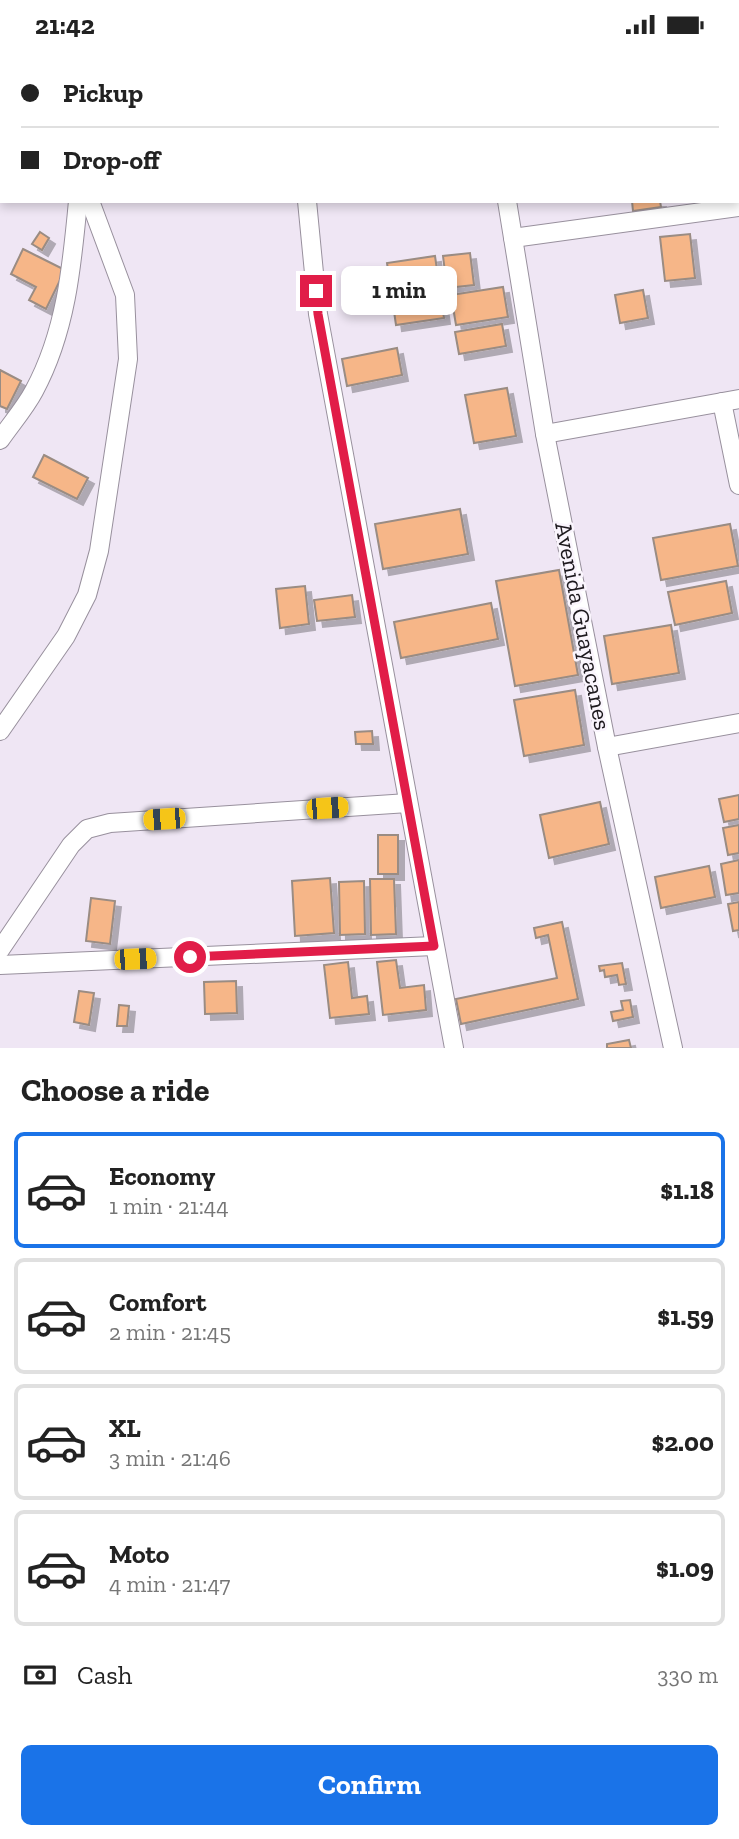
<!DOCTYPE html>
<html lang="en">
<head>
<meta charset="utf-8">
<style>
  body { margin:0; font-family:"Zilla Slab",serif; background:#f2f2f2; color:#222; height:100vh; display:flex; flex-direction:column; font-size:26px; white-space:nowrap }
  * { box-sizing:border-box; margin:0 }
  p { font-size:23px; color:#767676 }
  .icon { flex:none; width:38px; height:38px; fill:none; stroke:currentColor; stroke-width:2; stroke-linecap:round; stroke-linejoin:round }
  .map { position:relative; height:999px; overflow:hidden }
  .side { display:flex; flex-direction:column; background:#fff; flex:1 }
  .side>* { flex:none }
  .guide { position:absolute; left:0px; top:0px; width:740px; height:154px; box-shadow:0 4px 10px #0003; display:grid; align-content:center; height:154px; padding:0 21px; background:#fff }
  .end { position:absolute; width:32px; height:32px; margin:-16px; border:9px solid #e11d48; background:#fff; box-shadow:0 0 0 4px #fff }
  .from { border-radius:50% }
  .bubble { position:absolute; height:49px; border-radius:10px; background:#fff; box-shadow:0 4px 10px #0003; font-size:23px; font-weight:800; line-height:49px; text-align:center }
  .car { position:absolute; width:21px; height:42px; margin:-21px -10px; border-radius:9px; box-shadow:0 0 5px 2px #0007; background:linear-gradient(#f5c518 24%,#345 0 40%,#f5c518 0 76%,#345 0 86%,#f5c518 0) }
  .guide b { display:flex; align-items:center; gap:24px; height:66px; font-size:26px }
  .guide b+b { border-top:2px solid #e0e0e0 }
  .guide i { width:18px; height:18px; background:#222 }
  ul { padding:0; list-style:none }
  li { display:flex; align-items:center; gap:21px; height:116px; margin:0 14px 10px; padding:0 7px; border:4px solid #e0e0e0; border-radius:10px }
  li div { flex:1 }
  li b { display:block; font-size:26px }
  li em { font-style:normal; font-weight:800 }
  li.selected { border-color:#1a73e8 }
  li>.icon { width:63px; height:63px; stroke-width:1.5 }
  h2 { padding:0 21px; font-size:32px; line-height:84px }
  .pay { display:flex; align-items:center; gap:18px; height:77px; padding:0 21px; font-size:26px }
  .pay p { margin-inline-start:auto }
  .primary-button { display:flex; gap:14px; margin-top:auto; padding:14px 21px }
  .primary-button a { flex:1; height:80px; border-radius:10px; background:#1a73e8; color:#fff; font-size:28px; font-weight:800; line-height:80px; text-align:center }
  .status { display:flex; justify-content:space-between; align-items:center; height:49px; padding:0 35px; background:#fff; direction:ltr }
  .status svg { height:19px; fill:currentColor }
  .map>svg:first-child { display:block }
  .building { fill:#f6b688; stroke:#9a8c83; stroke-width:2; filter:url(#shadow) }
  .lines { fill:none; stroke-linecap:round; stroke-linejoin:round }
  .minor-casing { stroke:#98909d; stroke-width:20 }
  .minor { stroke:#fff; stroke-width:18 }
  .route { stroke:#e11d48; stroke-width:9 }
  .labels { text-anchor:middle; stroke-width:5; stroke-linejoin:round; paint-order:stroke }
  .street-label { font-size:24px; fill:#1d191e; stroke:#faf5fd }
</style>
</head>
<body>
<div class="status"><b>21:42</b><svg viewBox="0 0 49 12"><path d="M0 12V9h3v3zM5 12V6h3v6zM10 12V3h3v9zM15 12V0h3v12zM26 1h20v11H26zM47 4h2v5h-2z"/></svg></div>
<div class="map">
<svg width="739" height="999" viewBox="0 0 739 999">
  <defs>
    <filter id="shadow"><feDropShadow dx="6" dy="6" stdDeviation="0" flood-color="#0004"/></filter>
  </defs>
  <rect width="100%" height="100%" fill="#efe6f4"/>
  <g class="building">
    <path d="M505,0H562V1L505,2Z"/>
    <path d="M632,152H660L661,158L633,162Z"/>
    <path d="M40,183L49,189L42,201L32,195Z"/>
    <path d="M690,185L695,229L665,232L660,188Z"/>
    <path d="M23,200L65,221L46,260L29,251L36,238L11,225Z"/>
    <path d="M470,204L474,236L447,239L443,207Z"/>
    <path d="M435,207L444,269L396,276L387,214Z"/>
    <path d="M503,238L508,268L456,276L451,246Z"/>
    <path d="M643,241L648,269L620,274L615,246Z"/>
    <path d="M502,275L506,297L459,305L455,283Z"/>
    <path d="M397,299L402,326L347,337L342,310Z"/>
    <path d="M0,321L21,332L7,360L0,357Z"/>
    <path d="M507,339L516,387L474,394L465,346Z"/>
    <path d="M44,406L88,429L77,450L33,428Z"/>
    <path d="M460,460L468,505L383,520L375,475Z"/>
    <path d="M730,475L738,517L661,531L653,489Z"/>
    <path d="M559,521L578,626L515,637L496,532Z"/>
    <path d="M726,532L732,564L675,576L668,543Z"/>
    <path d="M305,537L309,575L280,579L276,540Z"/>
    <path d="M352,546L355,568L317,572L314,551Z"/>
    <path d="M491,554L498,590L401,609L394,573Z"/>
    <path d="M671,576L679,624L612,635L604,587Z"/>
    <path d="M575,641L584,696L524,707L514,651Z"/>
    <path d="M372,682L373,695H356L355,683Z"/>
    <path d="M739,746V770L724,773L719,750Z"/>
    <path d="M600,753L609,795L549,809L540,766Z"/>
    <path d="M739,776V804L728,806L723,779Z"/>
    <rect x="378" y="786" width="20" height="39"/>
    <path d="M739,811V844L726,846L721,815Z"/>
    <path d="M709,817L715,848L661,859L655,828Z"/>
    <path d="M330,829L334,884L295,887L292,832Z"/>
    <path d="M370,830H394L396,885L371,886Z"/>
    <path d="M364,832L365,885L340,886L339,833Z"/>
    <path d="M91,849L115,852L110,895L86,892Z"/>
    <path d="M739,853V881L733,882L728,855Z"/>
    <path d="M562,873L578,950L461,975L456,950L557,929L548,886L536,889L534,879Z"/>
    <path d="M396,911L400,939L424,936L426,961L383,966L377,913Z"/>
    <path d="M348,913L352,949L367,947L369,965L330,969L324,916Z"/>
    <path d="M622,914L626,935L619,936L617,926L605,928L604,921L600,922L599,917Z"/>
    <path d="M236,932L237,964L205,965L204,933Z"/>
    <path d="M79,942L94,944L89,976L74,973Z"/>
    <path d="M630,951L633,968L613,972L611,963L623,961L621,952Z"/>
    <path d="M119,956L129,957L127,977H117Z"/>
    <path d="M629,991L631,999H607V995Z"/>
  </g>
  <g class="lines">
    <defs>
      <g id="minor">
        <path d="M49,0L50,2"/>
        <path d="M287,0L288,2"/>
        <path d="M482,0V2"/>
        <path d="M307,152L318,265L454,999"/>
        <path d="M507,152L545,385L607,698L673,999"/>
        <path d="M513,189L739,158"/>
        <path d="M722,353L739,436"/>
        <path d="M545,385L739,350"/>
        <path d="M0,391C11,375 25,359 34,342C66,283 72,217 78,152"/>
        <path d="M0,682L66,587L87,546L99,502L128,310L125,246L90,152"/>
        <path d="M607,698L739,674"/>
        <path d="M0,901L71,796L87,780L110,774L408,754"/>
        <path d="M0,916L434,897"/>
      </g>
    </defs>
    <use href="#minor" class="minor-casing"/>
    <use href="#minor" class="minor"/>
  </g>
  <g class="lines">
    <path class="route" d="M190,908L434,897L318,265L316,242"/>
  </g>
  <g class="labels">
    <g class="street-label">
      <text transform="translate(583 577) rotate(79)" y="8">Avenida Guayacanes</text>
    </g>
  </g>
</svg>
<i class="end from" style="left:190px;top:908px"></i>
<i class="end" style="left:316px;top:242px"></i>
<div class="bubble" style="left:341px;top:217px;width:116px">1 min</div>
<i class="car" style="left:327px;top:759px;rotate:86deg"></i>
<i class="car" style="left:164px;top:770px;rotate:266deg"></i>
<i class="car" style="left:135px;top:910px;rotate:88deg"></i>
<div class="guide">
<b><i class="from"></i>Pickup</b>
<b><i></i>Drop-off</b>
</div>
</div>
<section class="side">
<h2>Choose a ride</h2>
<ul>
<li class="selected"><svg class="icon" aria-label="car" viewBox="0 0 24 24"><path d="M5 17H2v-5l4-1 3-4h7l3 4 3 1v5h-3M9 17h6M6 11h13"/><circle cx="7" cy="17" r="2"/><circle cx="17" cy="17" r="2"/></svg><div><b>Economy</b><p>1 min · 21:44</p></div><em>$1.18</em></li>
<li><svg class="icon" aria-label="car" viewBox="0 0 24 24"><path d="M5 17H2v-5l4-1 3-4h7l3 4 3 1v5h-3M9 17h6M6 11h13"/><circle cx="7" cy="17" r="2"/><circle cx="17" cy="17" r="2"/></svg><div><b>Comfort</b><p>2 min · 21:45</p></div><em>$1.59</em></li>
<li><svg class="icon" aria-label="car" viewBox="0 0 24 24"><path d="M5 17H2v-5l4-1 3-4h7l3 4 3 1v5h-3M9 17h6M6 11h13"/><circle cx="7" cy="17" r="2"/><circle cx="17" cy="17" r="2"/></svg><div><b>XL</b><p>3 min · 21:46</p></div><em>$2.00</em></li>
<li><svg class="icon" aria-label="car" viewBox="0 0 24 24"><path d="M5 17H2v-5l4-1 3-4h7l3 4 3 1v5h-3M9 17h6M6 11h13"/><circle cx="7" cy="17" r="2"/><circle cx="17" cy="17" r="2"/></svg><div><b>Moto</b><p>4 min · 21:47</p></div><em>$1.09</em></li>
</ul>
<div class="pay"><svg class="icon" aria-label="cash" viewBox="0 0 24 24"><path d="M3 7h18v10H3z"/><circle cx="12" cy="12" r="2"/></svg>Cash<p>330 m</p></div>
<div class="primary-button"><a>Confirm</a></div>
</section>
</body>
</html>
